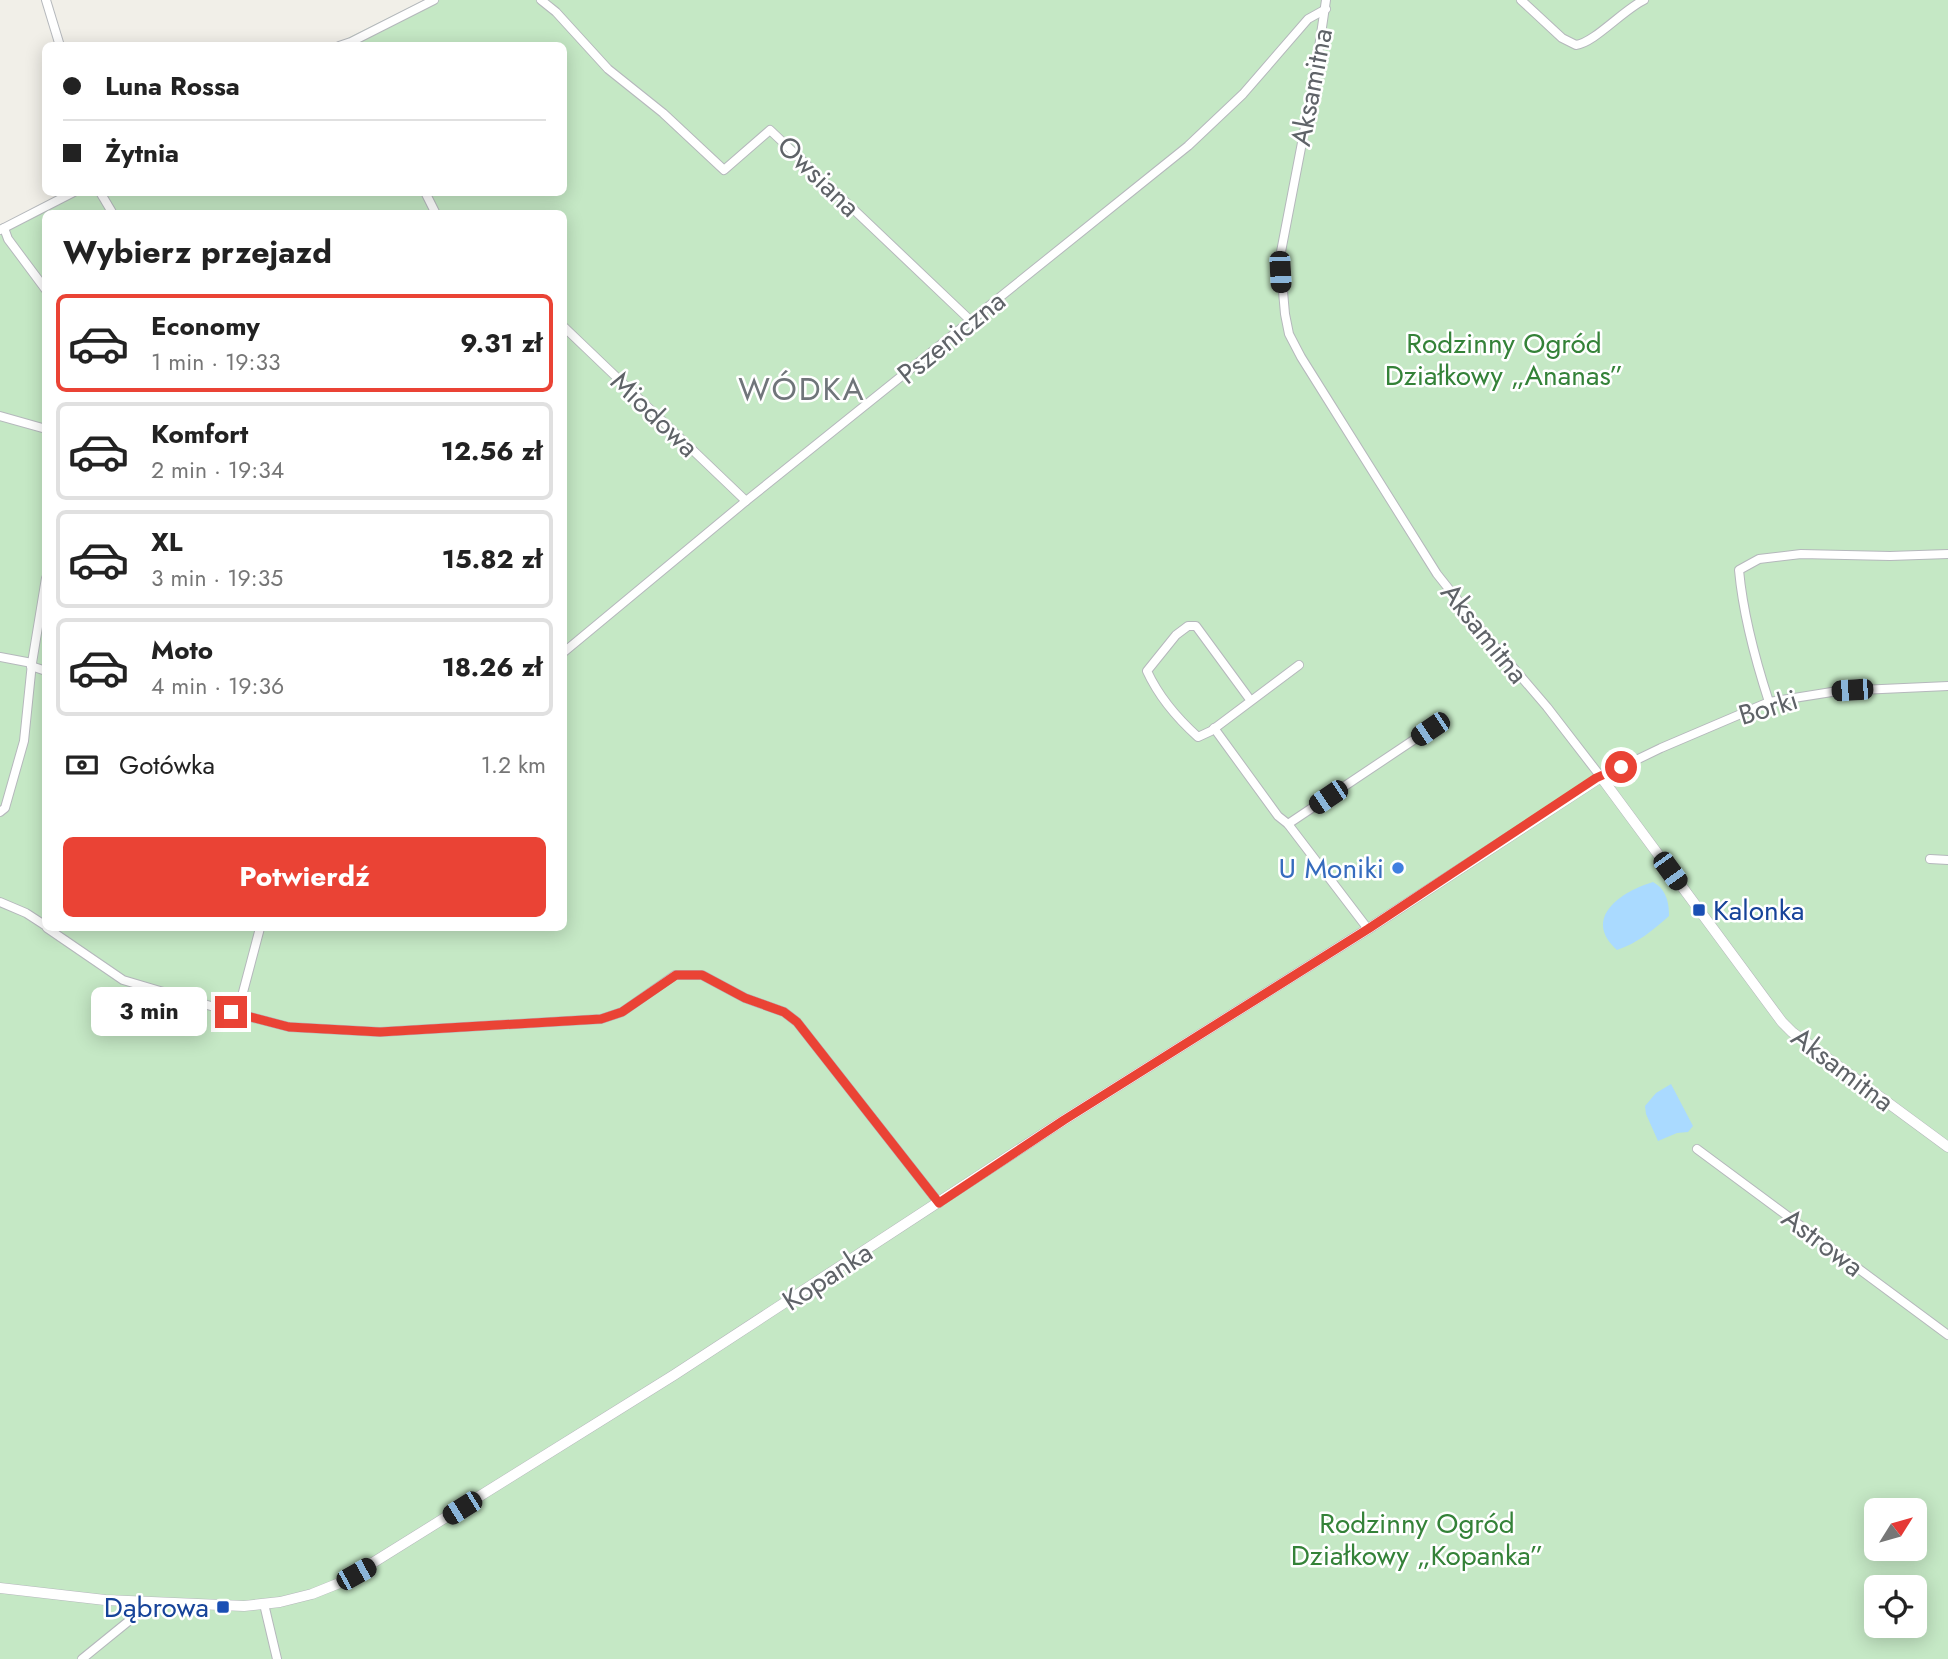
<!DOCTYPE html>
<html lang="pl">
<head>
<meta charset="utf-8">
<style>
  body { margin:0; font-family:Jost,sans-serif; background:#f2f2f2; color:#222; height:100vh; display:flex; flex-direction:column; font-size:26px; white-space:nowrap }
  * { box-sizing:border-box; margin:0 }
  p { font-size:23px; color:#767676 }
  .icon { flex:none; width:38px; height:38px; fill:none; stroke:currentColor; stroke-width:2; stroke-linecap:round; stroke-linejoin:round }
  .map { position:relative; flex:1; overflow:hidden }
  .panel { position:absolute; left:42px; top:210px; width:525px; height:721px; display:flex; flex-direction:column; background:#fff; border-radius:10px; box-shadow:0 4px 18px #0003 }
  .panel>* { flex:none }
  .guide { position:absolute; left:42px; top:42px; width:525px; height:154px; border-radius:10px; box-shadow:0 4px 18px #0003; display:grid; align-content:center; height:154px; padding:0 21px; background:#fff }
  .needle { width:46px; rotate:53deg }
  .buttons { position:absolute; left:1864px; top:1498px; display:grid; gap:14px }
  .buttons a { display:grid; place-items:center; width:63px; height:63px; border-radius:10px; background:#fff; box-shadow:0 4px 18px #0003; font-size:35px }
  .end { position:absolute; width:32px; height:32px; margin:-16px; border:9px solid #ea4335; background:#fff; box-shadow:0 0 0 4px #fff }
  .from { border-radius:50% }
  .bubble { position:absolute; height:49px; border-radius:10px; background:#fff; box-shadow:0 4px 18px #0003; font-size:23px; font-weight:700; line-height:49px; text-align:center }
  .car { position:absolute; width:21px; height:42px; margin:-21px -10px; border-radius:9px; box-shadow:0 0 5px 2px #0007; background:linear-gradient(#222 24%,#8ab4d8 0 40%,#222 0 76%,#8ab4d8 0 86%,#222 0) }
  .guide b { display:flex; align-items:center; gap:24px; height:66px; font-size:26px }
  .guide b+b { border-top:2px solid #e0e0e0 }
  .guide i { width:18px; height:18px; background:#222 }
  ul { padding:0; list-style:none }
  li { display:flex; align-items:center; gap:21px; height:98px; margin:0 14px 10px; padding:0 7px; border:4px solid #e0e0e0; border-radius:10px }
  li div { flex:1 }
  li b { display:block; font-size:26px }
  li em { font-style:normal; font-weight:700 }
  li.active { border-color:#ea4335 }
  li>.icon { width:63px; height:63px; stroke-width:1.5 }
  h2 { padding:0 21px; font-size:32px; line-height:84px }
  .pay { display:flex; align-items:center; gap:18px; height:77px; padding:0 21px; font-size:26px }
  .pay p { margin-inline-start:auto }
  .action { display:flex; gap:14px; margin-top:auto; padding:14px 21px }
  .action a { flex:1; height:80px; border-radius:10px; background:#ea4335; color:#fff; font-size:28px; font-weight:700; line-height:80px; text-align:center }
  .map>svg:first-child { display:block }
  .green { fill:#c5e8c5; fill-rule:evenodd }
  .water { fill:#aadaff }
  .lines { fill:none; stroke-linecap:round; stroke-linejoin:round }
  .minor-casing { stroke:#b5b8bc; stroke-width:10 }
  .tertiary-casing { stroke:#b5b8bc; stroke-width:11 }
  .minor { stroke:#fff; stroke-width:8 }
  .tertiary { stroke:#fff; stroke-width:10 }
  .route { stroke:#ea4335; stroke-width:9 }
  .shop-dot { fill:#3f7fe0; stroke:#fff; stroke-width:2.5 }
  .transit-dot { fill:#1a4fb4; stroke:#fff; stroke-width:2.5 }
  .labels { text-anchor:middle; stroke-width:5; stroke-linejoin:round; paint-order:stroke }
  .street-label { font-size:28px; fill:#5f6368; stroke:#fff }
  .park-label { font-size:28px; fill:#348238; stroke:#fff }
  .shop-label { font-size:28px; fill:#366cbe; stroke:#fff; text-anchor:end }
  .transit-label { font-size:28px; fill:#164399; stroke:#fff; text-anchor:start }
  .quarter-label { font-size:32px; letter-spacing:2px; fill:#70757a; stroke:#fff }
</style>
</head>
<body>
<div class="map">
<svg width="1948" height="1659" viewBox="0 0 1948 1659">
  <rect width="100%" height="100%" fill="#f1efe8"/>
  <path class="green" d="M424,0H1948V1659H0V227L64,193L564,192V46L334,45ZM46,214H564V928H46ZM1876,1510H1914V1549H1876ZM1876,1587H1914V1626H1876Z"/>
  <g class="water">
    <path d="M1653,882C1666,889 1669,902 1669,916C1653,930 1638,943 1617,950C1581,918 1622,891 1653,882Z"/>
    <path d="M1671,1084L1693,1126L1688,1132L1677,1133L1658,1141L1646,1114L1645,1106L1656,1093Z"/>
  </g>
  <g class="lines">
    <defs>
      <g id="minor">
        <path d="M46,0L60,46"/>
        <path d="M541,0L556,12L608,69L663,113L724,170L770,130L971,321"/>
        <path d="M1326,0L1315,75L1280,257L1285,314L1289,334L1301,357L1437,574L1487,637L1547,707L1601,777L1661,748L1769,702L1838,691L1948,686"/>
        <path d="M1521,0L1562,38L1576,45C1594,43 1623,10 1644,0"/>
        <path d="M339,46L351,42L434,0"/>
        <path d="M100,192L113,214"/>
        <path d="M425,192L436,214"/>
        <path d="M4,228L8,239L46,290"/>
        <path d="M0,230L74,192"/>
        <path d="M564,327L746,501"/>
        <path d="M0,416L46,429"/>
        <path d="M564,652L746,501L1188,146L1243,94L1308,19L1326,9"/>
        <path d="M0,657L32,663"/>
        <path d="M31,666L46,671"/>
        <path d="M1251,701L1196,626H1188L1176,635L1147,671C1158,695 1178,719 1198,737L1211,731L1299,665"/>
        <path d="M1769,702C1755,659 1743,614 1739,570L1759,559L1801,554L1890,556L1948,554"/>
        <path d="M1214,728L1278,816L1288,824L1368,929"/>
        <path d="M0,812L5,808L24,741L32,663L46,578"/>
        <path d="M1288,824L1430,729"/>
        <path d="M1930,859L1948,860"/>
        <path d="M0,902L26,913L46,926"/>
        <path d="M47,928L123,980L231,1012L242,996L260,928"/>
        <path d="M231,1012L289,1027L380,1032L601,1019L622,1012L675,975H702L745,998L784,1012L797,1022L939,1203"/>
        <path d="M1697,1149L1948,1335"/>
        <path d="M264,1604L277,1659"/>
        <path d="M82,1659L151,1603"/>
      </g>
      <path id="tertiary" d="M0,1588L105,1600L244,1606L280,1602L312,1594L342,1582L674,1375L1064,1120L1368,929L1601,777L1782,1022L1792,1032L1948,1147"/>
    </defs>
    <use href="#minor" class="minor-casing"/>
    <use href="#tertiary" class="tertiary-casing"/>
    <use href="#minor" class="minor"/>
    <use href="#tertiary" class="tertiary"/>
  </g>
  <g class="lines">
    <path class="route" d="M231,1012L289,1027L380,1032L601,1019L622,1012L676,975H702L745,998L784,1012L797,1022L939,1203L1064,1120L1368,929L1596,778L1621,767"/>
  </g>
  <circle class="shop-dot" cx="1398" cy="868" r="7"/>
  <g class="transit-dot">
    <rect x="1692" y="903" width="14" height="14" rx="3.5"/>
    <rect x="216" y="1600" width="14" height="14" rx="3.5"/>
  </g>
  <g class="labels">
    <g class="street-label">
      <text transform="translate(1311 87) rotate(-79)" y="10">Aksamitna</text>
      <text transform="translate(819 176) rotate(44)" y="10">Owsiana</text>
      <text transform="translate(951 337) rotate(-39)" y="10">Pszeniczna</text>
      <text transform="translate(655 414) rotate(44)" y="10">Miodowa</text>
      <text transform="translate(1485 633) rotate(51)" y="10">Aksamitna</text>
      <text transform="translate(1768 707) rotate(-17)" y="10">Borki</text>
      <text transform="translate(1843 1069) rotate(37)" y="10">Aksamitna</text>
      <text transform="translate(1823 1242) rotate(37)" y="10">Astrowa</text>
      <text transform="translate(827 1276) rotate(-33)" y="10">Kopanka</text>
    </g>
    <g class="park-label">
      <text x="1504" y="353">Rodzinny Ogród<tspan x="1504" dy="32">Działkowy „Ananas”</tspan></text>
      <text x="1417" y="1533">Rodzinny Ogród<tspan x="1417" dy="32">Działkowy „Kopanka”</tspan></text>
    </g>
    <g class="shop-label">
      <text x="1384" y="878">U Moniki</text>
    </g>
    <g class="transit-label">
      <text x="1713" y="920">Kalonka</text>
      <text x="209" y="1617" text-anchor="end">Dąbrowa</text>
    </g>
    <g class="quarter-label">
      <text x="802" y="400">WÓDKA</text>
    </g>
  </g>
</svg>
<div class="buttons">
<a><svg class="needle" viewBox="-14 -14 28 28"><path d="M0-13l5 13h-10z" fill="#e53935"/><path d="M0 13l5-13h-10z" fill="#767676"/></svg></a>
<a><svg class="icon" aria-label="locate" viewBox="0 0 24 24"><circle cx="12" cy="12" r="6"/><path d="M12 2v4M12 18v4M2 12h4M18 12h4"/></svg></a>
</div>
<i class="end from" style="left:1621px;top:767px"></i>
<i class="end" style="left:231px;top:1012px"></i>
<div class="bubble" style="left:91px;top:987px;width:116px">3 min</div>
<i class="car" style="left:1280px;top:272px;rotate:177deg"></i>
<i class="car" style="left:1852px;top:690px;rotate:266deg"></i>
<i class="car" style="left:1430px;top:729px;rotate:236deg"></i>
<i class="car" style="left:1328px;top:797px;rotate:236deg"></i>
<i class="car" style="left:1670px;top:871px;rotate:144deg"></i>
<i class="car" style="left:462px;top:1508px;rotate:238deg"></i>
<i class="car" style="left:356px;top:1574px;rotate:61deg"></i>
<div class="guide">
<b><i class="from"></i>Luna Rossa</b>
<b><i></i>Żytnia</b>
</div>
<section class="panel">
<h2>Wybierz przejazd</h2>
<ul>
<li class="active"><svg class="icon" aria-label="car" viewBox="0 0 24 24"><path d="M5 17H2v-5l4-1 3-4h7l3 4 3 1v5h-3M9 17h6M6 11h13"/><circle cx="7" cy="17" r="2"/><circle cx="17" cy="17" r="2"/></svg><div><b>Economy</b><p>1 min · 19:33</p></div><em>9.31 zł</em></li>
<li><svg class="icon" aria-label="car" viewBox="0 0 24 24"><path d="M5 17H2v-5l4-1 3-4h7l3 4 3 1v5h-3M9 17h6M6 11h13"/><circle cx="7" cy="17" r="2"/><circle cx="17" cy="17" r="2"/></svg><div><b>Komfort</b><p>2 min · 19:34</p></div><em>12.56 zł</em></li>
<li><svg class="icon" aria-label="car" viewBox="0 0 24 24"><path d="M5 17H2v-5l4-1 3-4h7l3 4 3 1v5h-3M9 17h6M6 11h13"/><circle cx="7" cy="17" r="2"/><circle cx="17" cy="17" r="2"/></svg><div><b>XL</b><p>3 min · 19:35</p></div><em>15.82 zł</em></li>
<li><svg class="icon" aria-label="car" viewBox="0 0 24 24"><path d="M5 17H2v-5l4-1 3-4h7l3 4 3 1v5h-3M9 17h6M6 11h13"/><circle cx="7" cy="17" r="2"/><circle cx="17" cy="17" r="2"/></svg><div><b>Moto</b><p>4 min · 19:36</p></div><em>18.26 zł</em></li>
</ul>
<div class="pay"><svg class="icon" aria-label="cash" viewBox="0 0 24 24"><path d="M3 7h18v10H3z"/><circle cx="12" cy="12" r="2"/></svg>Gotówka<p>1.2 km</p></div>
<div class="action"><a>Potwierdź</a></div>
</section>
</div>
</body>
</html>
